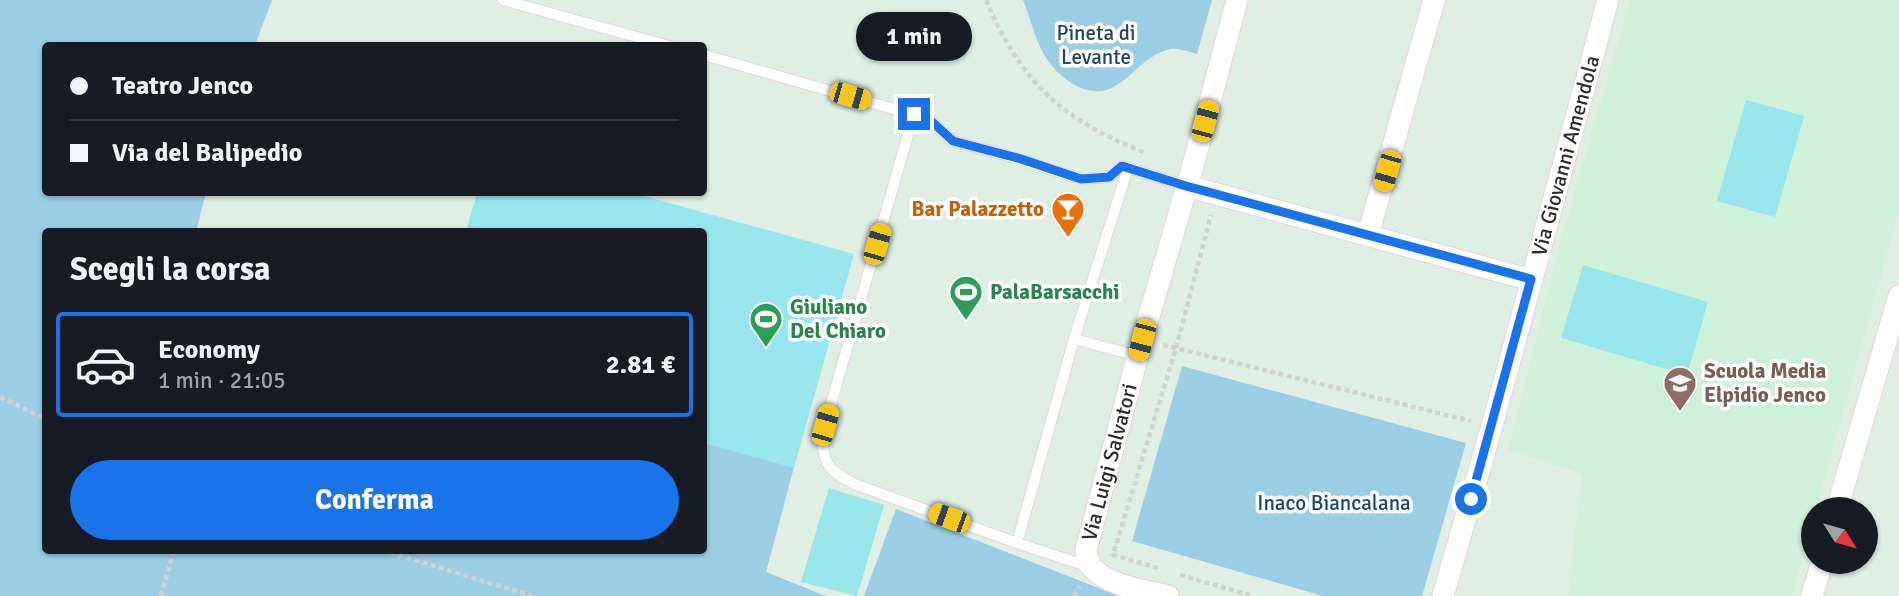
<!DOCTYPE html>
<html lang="it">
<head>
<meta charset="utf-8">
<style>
  body { margin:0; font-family:Signika,sans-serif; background:#20242c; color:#f1f3f6; height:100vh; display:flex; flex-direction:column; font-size:26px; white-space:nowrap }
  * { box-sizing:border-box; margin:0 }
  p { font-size:23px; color:#9ea1a6 }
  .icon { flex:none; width:38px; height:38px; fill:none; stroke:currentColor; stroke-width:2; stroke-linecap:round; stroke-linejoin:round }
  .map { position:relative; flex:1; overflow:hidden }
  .panel { position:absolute; left:42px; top:228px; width:665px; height:326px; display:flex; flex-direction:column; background:#171b24; border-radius:7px; box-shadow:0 2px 5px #0004 }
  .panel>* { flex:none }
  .top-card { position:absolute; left:42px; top:42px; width:665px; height:154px; border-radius:7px; box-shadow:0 2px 5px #0004; display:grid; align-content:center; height:154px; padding:0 28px; background:#171b24 }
  .needle { width:46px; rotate:127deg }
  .controls { position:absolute; left:1801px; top:497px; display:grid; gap:14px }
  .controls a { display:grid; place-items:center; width:77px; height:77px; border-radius:50%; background:#171b24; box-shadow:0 2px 5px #0004; font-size:35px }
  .end { position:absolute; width:32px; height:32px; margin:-16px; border:9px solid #1a73e8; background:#fff; box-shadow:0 0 0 4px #fff }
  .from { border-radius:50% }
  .bubble { position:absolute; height:49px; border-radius:24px; background:#171b24; box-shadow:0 2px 5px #0004; font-size:23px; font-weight:700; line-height:49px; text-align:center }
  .car { position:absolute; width:21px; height:42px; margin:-21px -10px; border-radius:9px; box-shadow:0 0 5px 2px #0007; background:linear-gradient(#f5c518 24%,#345 0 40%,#f5c518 0 76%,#345 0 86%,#f5c518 0) }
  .top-card b { display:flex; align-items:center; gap:24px; height:66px; font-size:26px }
  .top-card b+b { border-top:2px solid #363941 }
  .top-card i { width:18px; height:18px; background:#f1f3f6 }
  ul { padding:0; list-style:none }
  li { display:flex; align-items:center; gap:21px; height:105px; margin:0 14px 10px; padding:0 14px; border:4px solid transparent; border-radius:7px }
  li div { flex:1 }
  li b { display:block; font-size:26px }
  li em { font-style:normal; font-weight:700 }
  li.active { border-color:#1a73e8 }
  li>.icon { width:63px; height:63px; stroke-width:1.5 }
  h2 { padding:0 28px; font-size:32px; line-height:84px }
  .primary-button { display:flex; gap:14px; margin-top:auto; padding:14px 28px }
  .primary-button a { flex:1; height:80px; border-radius:42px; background:#1a73e8; color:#fff; font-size:28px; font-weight:700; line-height:80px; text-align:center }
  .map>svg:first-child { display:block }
  .education { fill:#ceefd9 }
  .green { fill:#9bcee4 }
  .pitch { fill:#97e6ec }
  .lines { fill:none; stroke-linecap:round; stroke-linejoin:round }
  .lane-casing { stroke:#e5d4dd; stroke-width:12 }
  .street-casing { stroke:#e5d4dd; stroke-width:23 }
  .path { stroke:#d1d1d1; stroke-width:4.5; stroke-dasharray:5 3.5; stroke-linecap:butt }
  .lane { stroke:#fff; stroke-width:10 }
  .street { stroke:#fff; stroke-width:21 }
  .route { stroke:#1a73e8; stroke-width:9 }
  .labels { text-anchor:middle; stroke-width:7; stroke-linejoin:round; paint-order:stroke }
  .park-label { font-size:21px; fill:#1a476b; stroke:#fff }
  .street-label { font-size:21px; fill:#2c2c2c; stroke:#fff }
  .food-label { font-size:21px; font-weight:bold; fill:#c56008; stroke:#fff; text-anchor:end }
  .leisure-label { font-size:21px; font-weight:bold; fill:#27864d; stroke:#fff; text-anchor:start }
  .education-label { font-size:21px; font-weight:bold; fill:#785e54; stroke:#fff; text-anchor:start }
</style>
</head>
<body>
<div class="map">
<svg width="1899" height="596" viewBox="0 0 1899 596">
  <rect width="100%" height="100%" fill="#deeee2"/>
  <path class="education" d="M1630,0H1899V210L1816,509H1813V521L1792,596H1568L1582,474L1508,450L1560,244Z"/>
  <g class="green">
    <path d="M0,0H272L255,45L46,46V192L206,193L196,231H46V550H704V442L794,467L766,572L826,596H0Z"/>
    <path d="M1023,0H1212L1197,54C1189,52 1179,48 1171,49C1148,53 1135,74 1117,85C1089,104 1055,76 1042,51C1034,35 1030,17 1023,0Z"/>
    <path d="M1182,366L1466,443L1422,596H1323L1132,541Z"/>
    <path d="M896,509L1119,596H1121H864Z"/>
  </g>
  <g class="pitch">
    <path d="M1746,100L1804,116L1775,217L1717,201Z"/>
    <path d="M477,193H633L854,254L794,468L704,443V231H466Z"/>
    <path d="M1583,265L1708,302L1687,375L1561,338Z"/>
    <path d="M829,488L884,505L857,596L801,582Z"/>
  </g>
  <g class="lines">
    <defs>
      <g id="lane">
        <path d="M503,0L669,46"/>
        <path d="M704,55L929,119L953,141L999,153L1081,179L1109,177L1122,166L1187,186"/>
        <path d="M914,114L825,425C819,459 826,471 857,485L1017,543L1090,567"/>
        <path d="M1074,339L1138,356"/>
        <path d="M1017,543L1074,339L1128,168"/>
      </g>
      <g id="street">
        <path d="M1187,186L1531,280"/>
        <path d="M1368,235L1434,0"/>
        <path d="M1837,509L1899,296"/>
        <path id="s1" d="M1168,596C1143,590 1086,584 1086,550L1142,340L1192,169L1237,0"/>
        <path id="s2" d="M1443,596L1492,426L1608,0"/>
        <path d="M1812,596L1822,562"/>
      </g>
    </defs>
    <use href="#lane" class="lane-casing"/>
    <use href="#street" class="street-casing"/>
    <g class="path">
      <path d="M986,0C1021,82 1061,119 1143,152"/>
      <path d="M1163,345L1471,421"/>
      <path d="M0,397L46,419"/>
      <path d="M382,550L532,596"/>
      <path d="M1158,568L1113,555L1176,348L1211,215"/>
      <path d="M1180,575L1253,596"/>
      <path d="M161,596L174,550"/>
      <path d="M1074,596L1080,586"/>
    </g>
    <use href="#lane" class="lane"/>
    <use href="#street" class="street"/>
  </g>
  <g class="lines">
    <path class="route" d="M914,114L929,119L953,141L1021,159L1081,179L1109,177L1122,166L1186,186L1531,279L1471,499"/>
  </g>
  <defs>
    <symbol id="bar-pin" viewBox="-11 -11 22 30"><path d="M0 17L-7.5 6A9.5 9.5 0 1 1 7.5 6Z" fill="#e8710a" stroke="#fff"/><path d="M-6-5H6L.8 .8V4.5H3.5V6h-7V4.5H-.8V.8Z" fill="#fff"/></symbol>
    <symbol id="stadium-pin" viewBox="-11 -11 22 30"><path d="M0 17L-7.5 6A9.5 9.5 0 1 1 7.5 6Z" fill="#2e9e5b" stroke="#fff"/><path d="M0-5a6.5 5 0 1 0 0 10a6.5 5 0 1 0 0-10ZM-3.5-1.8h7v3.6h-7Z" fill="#fff"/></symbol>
    <symbol id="school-pin" viewBox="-11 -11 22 30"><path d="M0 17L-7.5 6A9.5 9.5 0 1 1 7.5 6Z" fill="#8d6e63" stroke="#fff"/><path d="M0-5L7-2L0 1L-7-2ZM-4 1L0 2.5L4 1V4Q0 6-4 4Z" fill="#fff"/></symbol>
  </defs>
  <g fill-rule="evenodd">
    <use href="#bar-pin" x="1049" y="190" width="38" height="52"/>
    <use href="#stadium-pin" x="947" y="273" width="38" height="52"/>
    <use href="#stadium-pin" x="747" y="300" width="38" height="52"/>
    <use href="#school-pin" x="1661" y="364" width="38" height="52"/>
  </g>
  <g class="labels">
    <g class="park-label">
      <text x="1096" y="40">Pineta di<tspan x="1096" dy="24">Levante</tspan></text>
      <text x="1334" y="510">Inaco Biancalana</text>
    </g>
    <g class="street-label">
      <text dy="7" stroke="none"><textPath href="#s2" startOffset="457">Via Giovanni Amendola</textPath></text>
      <text dy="7" stroke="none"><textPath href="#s1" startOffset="192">Via Luigi Salvatori</textPath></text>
    </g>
    <g class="food-label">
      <text x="1044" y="216">Bar Palazzetto</text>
    </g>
    <g class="leisure-label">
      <text x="990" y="299">PalaBarsacchi</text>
      <text x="790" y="314">Giuliano<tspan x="790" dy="24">Del Chiaro</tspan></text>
    </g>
    <g class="education-label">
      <text x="1704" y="378">Scuola Media<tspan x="1704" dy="24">Elpidio Jenco</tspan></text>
    </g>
  </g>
</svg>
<div class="controls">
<a><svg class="needle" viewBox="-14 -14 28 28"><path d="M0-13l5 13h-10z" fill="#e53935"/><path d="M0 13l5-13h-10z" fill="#9ea1a6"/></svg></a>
</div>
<i class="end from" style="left:1471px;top:499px"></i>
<i class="end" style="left:914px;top:114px"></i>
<div class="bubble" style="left:856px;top:12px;width:116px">1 min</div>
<i class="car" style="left:850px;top:96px;rotate:106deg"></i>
<i class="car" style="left:1205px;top:121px;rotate:15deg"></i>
<i class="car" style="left:1387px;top:171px;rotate:196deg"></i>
<i class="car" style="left:877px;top:244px;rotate:16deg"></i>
<i class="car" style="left:1142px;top:340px;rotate:195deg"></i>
<i class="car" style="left:825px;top:425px;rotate:16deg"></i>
<i class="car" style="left:949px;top:518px;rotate:290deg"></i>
<div class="top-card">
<b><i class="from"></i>Teatro Jenco</b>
<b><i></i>Via del Balipedio</b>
</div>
<section class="panel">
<h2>Scegli la corsa</h2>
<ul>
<li class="active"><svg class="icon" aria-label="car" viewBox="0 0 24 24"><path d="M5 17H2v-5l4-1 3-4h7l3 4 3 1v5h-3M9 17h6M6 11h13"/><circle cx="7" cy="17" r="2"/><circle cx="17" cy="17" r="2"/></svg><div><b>Economy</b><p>1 min · 21:05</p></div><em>2.81 €</em></li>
</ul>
<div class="primary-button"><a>Conferma</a></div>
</section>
</div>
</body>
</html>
